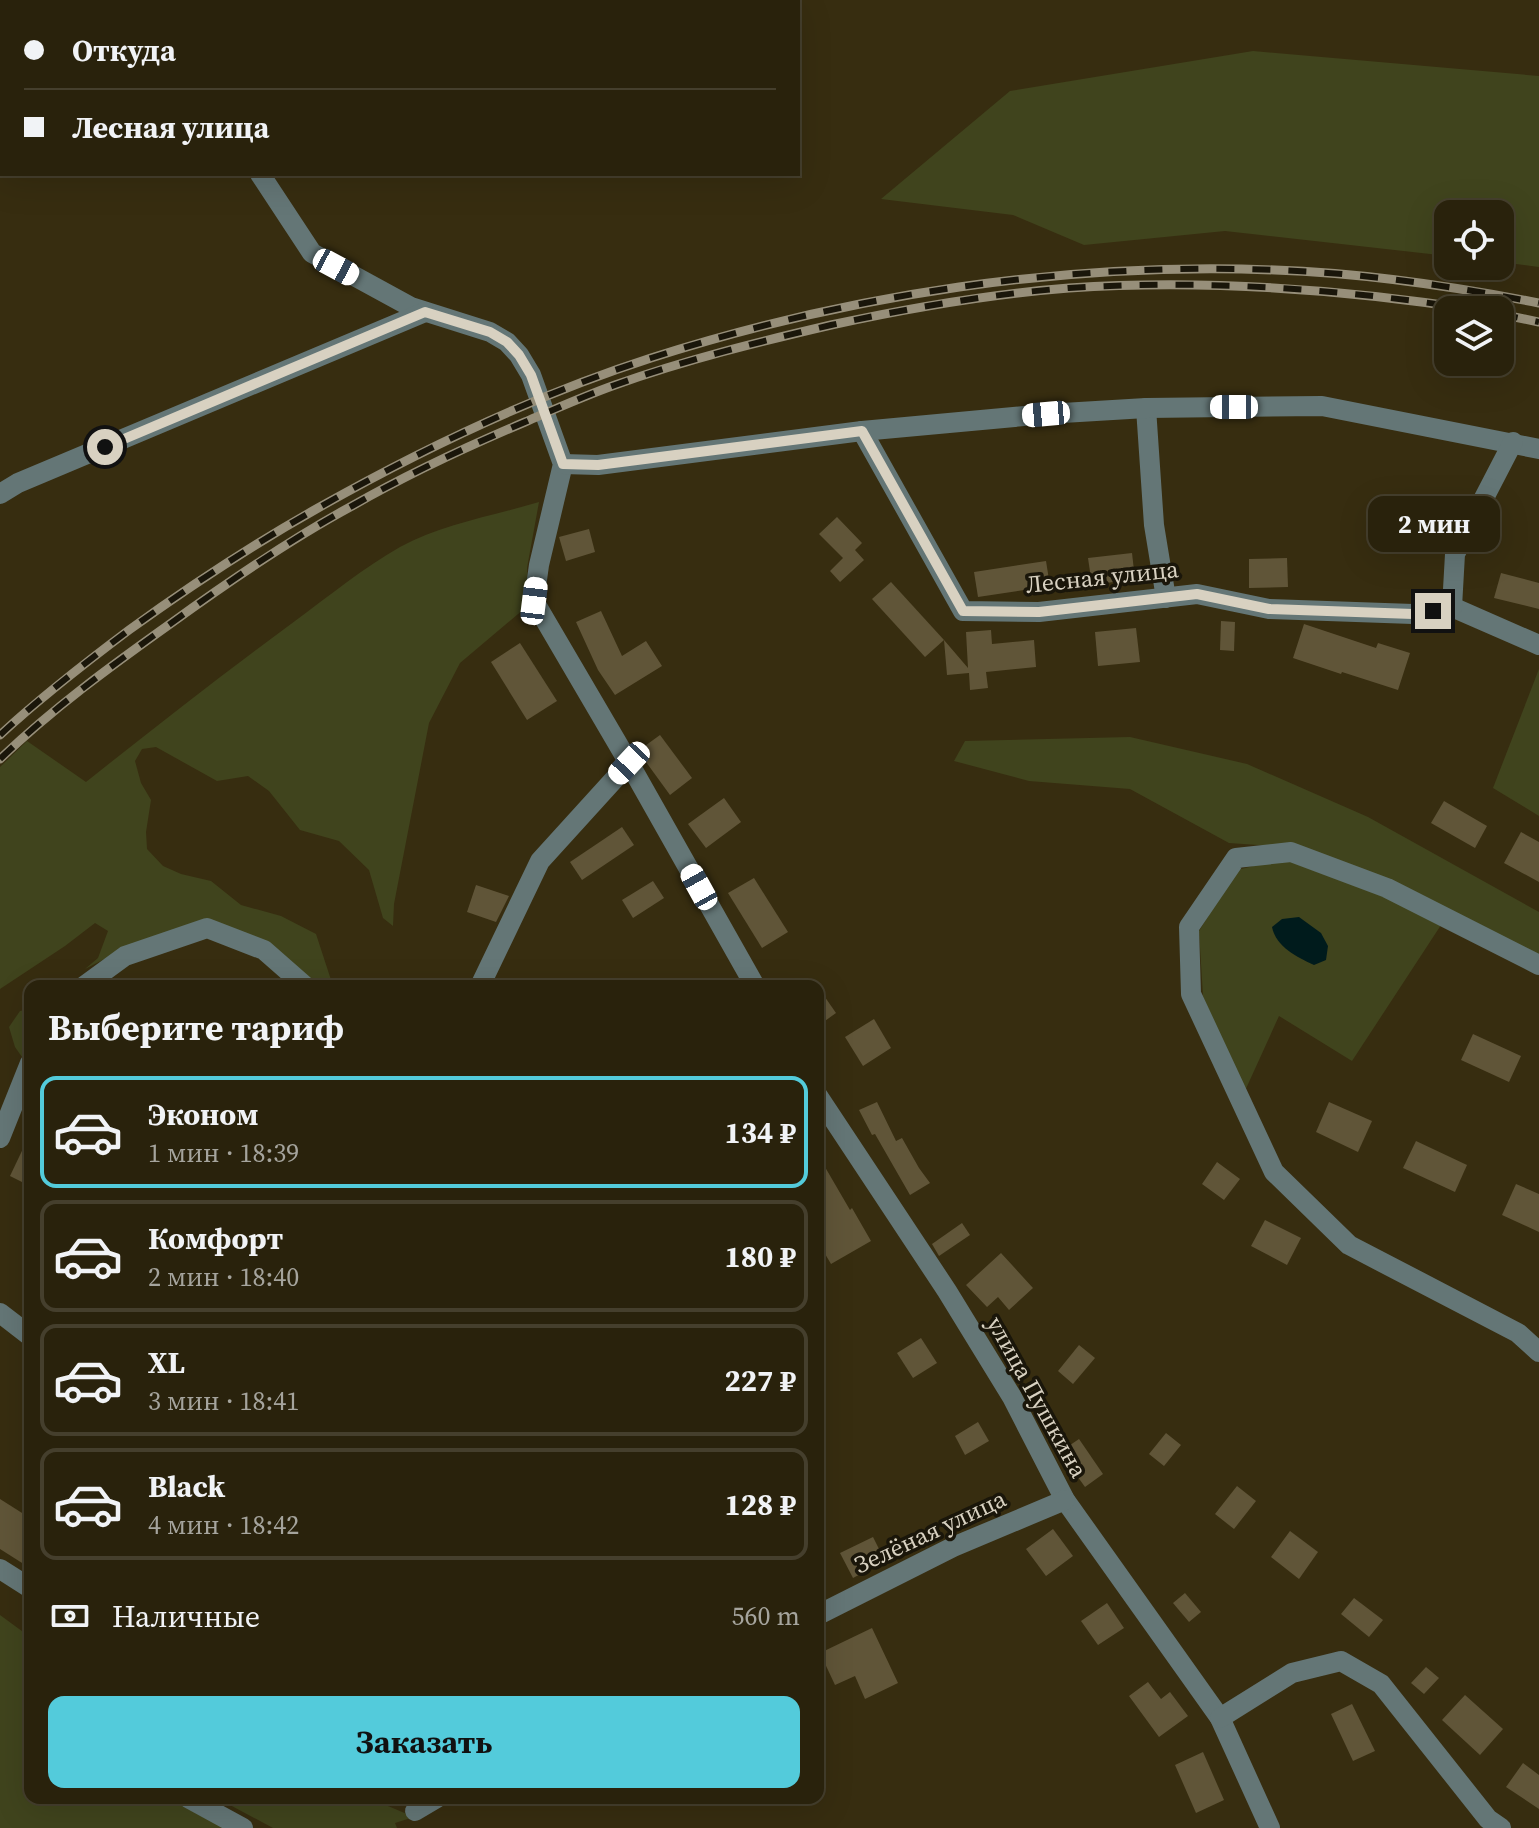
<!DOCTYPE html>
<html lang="ru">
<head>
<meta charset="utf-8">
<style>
  body { margin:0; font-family:"Source Serif 4",serif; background:#312a15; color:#f1f3f6; height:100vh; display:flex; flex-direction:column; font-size:30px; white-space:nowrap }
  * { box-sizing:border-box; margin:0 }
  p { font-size:26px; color:#a5a49d }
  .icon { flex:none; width:44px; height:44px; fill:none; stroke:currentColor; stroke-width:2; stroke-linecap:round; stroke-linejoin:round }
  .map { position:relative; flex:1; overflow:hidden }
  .details { position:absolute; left:24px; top:980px; width:800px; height:824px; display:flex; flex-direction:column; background:#29220c; border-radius:16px; box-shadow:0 8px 32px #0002,0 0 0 2px #453f2d }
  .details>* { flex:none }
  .guide { position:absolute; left:0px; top:0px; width:800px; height:176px; box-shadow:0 8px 32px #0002,0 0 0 2px #453f2d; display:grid; align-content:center; height:176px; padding:0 24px; background:#29220c }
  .controls { position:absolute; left:1434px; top:200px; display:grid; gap:16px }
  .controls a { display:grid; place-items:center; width:80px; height:80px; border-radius:16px; background:#29220c; box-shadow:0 8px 32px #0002,0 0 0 2px #453f2d; font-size:40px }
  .end { position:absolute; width:36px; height:36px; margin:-18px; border:10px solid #d8d1c1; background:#111; box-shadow:0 0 0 4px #111 }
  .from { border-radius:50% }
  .bubble { position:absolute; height:56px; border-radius:16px; background:#29220c; box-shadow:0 8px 32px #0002,0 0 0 2px #453f2d; font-size:26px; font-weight:700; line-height:56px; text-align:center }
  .car { position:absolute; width:24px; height:48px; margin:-24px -12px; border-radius:10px; box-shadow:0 0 6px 2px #0007; background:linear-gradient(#fff 24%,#345 0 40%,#fff 0 76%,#345 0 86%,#fff 0) }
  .guide b { display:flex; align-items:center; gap:28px; height:76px; font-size:30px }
  .guide b+b { border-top:2px solid #453f2d }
  .guide i { width:20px; height:20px; background:#f1f3f6 }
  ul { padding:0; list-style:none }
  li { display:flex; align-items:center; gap:24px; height:112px; margin:0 16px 12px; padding:0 8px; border:4px solid #453f2d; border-radius:16px }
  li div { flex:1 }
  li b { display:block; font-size:30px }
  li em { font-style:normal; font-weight:700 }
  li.on { border-color:#53cbdb }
  li>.icon { width:72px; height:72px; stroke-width:1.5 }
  h2 { padding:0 24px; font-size:36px; line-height:96px }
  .pay { display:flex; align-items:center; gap:20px; height:88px; padding:0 24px; font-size:30px }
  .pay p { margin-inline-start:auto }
  .action { display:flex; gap:16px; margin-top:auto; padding:16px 24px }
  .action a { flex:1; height:92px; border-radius:16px; background:#53cbdb; color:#111; font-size:32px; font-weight:700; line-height:92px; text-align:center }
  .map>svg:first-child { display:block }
  .green { fill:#40441d }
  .water { fill:#001b1c }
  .building { fill:#605538 }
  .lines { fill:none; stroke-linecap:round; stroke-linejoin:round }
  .minor { stroke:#647676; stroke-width:20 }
  .rail-casing { stroke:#978f7a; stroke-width:9 }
  .rail { stroke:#1a160a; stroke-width:6; stroke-dasharray:18; stroke-linecap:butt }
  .route { stroke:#d8d1c1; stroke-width:10 }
  .labels { text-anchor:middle; stroke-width:7; stroke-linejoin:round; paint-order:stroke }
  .street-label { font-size:24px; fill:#d8d1c1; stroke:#1a160a }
</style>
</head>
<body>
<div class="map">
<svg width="1539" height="1828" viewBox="0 0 1539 1828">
  <rect width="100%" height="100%" fill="#372d10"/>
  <g class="green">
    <path d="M1253,51L1539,76V267L1500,262V214H1448V256L1225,231L1084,245L1013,215L881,199L1010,91Z"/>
    <path d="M539,502L527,568L530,604L460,663L429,723L394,904L393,926L383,918L369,870L339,841L300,830L269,791L248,776L217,781L156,747L142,749L135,761L141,783L151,800L146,832L147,849L163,866L181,874L211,881L241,905L281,916L316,934L333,986H317L264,941L211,920L136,943L85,969L98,958L108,931L95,923L65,946L0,989V767L27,741L86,782C155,727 224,673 295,621C329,596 363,568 400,547C443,524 493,516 539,502Z"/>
    <path d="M1539,669V816L1493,788Z"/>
    <path d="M1130,737L1247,764L1368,817L1539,912V959L1288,847L1229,843L1130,789L1029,781L954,761L965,741Z"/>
    <path d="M1291,857L1443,922L1352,1061L1279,1016L1244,1093L1203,996L1199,931L1237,870Z"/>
    <path d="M30,1009V1039L22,1057L15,1047L9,1027L20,1011Z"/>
    <path d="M0,1615L30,1637V1798H189L243,1828H0Z"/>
    <path d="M217,1798H369L414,1817L395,1823L397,1828H273Z"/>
  </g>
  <path class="water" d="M1299,917L1321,933L1328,946L1326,960L1314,965C1297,957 1276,947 1272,927L1282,919Z"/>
  <g class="building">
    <path d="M837,517L862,543L855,550L864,560L840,582L830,571L843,558L819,534Z"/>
    <path d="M589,529L595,552L566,561L559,537Z"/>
    <path d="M1132,553L1135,579L1092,585L1088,558Z"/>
    <path d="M1287,558L1288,587L1249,588V559Z"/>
    <path d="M1046,561L1050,586L978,597L974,572Z"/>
    <path d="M1501,573L1539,583V609L1494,598Z"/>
    <path d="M891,582L944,640L925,657L872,599Z"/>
    <path d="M601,611L622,656L646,641L662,666L615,695L598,670L576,622Z"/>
    <path d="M1221,621L1235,622L1234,651L1220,650Z"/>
    <path d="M1304,624L1376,648L1378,643L1410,653L1398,690L1342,672L1341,674L1293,658Z"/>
    <path d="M1136,628L1140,662L1098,666L1095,632Z"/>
    <path d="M991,630L992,644L1034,640L1036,667L986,672L988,688L970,690L969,673L947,675L944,640L968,668L966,632Z"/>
    <path d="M520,643L557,701L527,720L491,662Z"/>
    <path d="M660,735L692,778L670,795L638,751Z"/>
    <path d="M724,798L741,822L706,848L688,824Z"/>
    <path d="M1444,801L1487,826L1475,848L1431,823Z"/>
    <path d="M622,827L634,845L582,880L570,862Z"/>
    <path d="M1521,832L1539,842V882L1504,863Z"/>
    <path d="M754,878L788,932L762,948L728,893Z"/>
    <path d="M653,881L664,898L633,918L622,900Z"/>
    <path d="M476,885L509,896L496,922L467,912Z"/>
    <path d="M818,987L836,1013L818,1026Z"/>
    <path d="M874,1019L891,1048L863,1066L845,1037Z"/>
    <path d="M1473,1034L1521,1056L1509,1082L1461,1060Z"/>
    <path d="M877,1102L896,1141L902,1138L919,1168L930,1183L910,1195L875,1134L872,1135L859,1110Z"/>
    <path d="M1329,1102L1372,1121L1358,1152L1316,1132Z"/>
    <path d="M30,1134V1186L10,1176Z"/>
    <path d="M1416,1141L1467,1165L1455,1192L1403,1168Z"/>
    <path d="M818,1155L850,1210L852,1208L871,1241L831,1264L818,1242Z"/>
    <path d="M1217,1162L1240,1179L1224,1200L1202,1184Z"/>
    <path d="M1516,1184L1539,1194V1232L1502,1215Z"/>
    <path d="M1265,1220L1301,1238L1287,1265L1251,1246Z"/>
    <path d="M962,1223L970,1235L939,1256L932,1244Z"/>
    <path d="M1001,1253L1033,1288L1009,1310L998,1297L987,1307L966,1285Z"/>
    <path d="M921,1338L937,1363L913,1378L897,1353Z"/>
    <path d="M1079,1345L1095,1358L1073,1384L1058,1371Z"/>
    <path d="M978,1422L989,1441L965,1455L955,1436Z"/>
    <path d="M1166,1433L1181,1445L1164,1466L1149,1454Z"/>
    <path d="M1079,1439L1103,1474L1085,1487L1060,1452Z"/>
    <path d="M1237,1486L1256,1501L1234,1529L1215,1514Z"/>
    <path d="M0,1499L30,1518V1568L0,1549Z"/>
    <path d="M1053,1529L1073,1556L1046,1576L1026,1549Z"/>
    <path d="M1290,1531L1318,1552L1299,1579L1271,1557Z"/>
    <path d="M873,1537L885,1561L853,1578L840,1553Z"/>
    <path d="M1185,1593L1201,1612L1189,1622L1173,1603Z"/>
    <path d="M1354,1598L1383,1620L1369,1637L1341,1614Z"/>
    <path d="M1107,1603L1124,1628L1098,1645L1081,1621Z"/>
    <path d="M872,1628L898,1683L865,1699L855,1676L835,1685L820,1653Z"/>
    <path d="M1426,1667L1439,1678L1424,1694L1411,1683Z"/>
    <path d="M1148,1682L1161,1699L1170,1692L1188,1716L1159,1737L1129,1696Z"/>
    <path d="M1465,1695L1503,1729L1480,1755L1442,1720Z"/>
    <path d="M1352,1704L1375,1751L1353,1761L1331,1714Z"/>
    <path d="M1203,1752L1224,1800L1196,1813L1175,1765Z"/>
    <path d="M1523,1763L1539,1775V1809L1506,1787Z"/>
  </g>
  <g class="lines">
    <g class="minor">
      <path d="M260,174L312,253L411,307L490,332L507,342L519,355L531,375L563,464L539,565L534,601L629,763L755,986"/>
      <path d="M1146,408L1154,525L1166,598"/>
      <path d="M862,431L963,611L1039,612L1197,594L1269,609L1413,614L1452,607L1539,645"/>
      <path d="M563,464L598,465L862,431L1046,414L1146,408L1322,406L1539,449"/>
      <path d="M0,494L18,483L425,312"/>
      <path d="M1452,607L1455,554L1513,442"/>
      <path d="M1539,965L1387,888L1291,852L1236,858L1189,927L1191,994L1274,1172L1349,1245L1518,1333L1539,1352"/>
      <path d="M84,986L125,956L207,928L264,950L305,986"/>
      <path d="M480,986L540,861L629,763"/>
      <path d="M818,1096L947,1291L1012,1397L1065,1500L1220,1718L1270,1828"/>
      <path d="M0,1138L30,1063"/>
      <path d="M0,1313L30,1336"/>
      <path d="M0,1569L30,1588"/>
      <path d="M818,1615L953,1547L1065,1500"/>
      <path d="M1220,1718L1292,1673L1341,1661L1381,1684L1488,1819L1501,1828"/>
      <path d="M188,1798L243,1828"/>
      <path d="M415,1811L437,1798"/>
    </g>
    <defs>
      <g id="rail">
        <path d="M1500,314L1539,322"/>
        <path d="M0,735C41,697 85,663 129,630C190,586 252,545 318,508C424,448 536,395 651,358C851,294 1065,262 1275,270C1364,273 1452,286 1539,303"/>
        <path d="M0,759C52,709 111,666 170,624C228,582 289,540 352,506C408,474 466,447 525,422C555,409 584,396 615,385C685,360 758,342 831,325C909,308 990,294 1069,288C1207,279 1342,289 1478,310"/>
      </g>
    </defs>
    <use href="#rail" class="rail-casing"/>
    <use href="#rail" class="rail"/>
  </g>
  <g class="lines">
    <path class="route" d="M105,447L425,312L490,332L507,342L519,355L531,375L563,464L598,465L862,431L963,611L1039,612L1197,594L1269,609L1413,614L1433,611"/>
  </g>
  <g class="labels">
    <g class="street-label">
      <text transform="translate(1102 577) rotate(-6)" y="8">Лесная улица</text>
      <text transform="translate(1037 1397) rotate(61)" y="8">улица Пушкина</text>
      <text transform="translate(930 1532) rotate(-25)" y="8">Зелёная улица</text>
    </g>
  </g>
</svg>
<div class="controls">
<a><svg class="icon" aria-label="locate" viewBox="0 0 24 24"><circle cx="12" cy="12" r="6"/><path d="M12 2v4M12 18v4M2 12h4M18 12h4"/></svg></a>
<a><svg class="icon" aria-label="layers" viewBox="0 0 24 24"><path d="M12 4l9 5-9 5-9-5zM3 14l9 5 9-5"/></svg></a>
</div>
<i class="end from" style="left:105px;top:447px"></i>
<i class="end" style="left:1433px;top:611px"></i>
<div class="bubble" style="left:1368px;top:496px;width:132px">2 мин</div>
<i class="car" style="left:336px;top:267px;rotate:118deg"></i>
<i class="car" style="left:1234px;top:407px;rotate:270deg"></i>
<i class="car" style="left:1046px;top:414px;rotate:265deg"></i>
<i class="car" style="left:534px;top:601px;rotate:7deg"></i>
<i class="car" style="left:629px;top:763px;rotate:223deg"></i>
<i class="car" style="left:699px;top:887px;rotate:331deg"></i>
<div class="guide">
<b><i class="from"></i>Откуда</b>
<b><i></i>Лесная улица</b>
</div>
<section class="details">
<h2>Выберите тариф</h2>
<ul>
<li class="on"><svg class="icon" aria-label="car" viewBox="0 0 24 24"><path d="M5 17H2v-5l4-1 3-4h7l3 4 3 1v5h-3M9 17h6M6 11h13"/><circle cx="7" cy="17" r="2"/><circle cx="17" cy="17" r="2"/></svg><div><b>Эконом</b><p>1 мин · 18:39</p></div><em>134 ₽</em></li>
<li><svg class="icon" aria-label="car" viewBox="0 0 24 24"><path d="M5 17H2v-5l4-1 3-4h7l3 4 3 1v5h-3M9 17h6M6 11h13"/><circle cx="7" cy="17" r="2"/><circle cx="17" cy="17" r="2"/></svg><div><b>Комфорт</b><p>2 мин · 18:40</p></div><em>180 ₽</em></li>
<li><svg class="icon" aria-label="car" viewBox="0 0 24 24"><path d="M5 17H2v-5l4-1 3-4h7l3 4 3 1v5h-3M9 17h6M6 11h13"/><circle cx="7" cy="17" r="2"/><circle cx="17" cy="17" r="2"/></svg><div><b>XL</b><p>3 мин · 18:41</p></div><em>227 ₽</em></li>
<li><svg class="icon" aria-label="car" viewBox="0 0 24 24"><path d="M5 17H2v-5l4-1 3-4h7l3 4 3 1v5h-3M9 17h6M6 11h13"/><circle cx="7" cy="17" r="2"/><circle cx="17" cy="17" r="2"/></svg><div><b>Black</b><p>4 мин · 18:42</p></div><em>128 ₽</em></li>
</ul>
<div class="pay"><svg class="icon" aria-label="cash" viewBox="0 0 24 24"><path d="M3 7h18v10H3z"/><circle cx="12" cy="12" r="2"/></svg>Наличные<p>560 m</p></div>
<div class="action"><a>Заказать</a></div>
</section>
</div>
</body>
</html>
